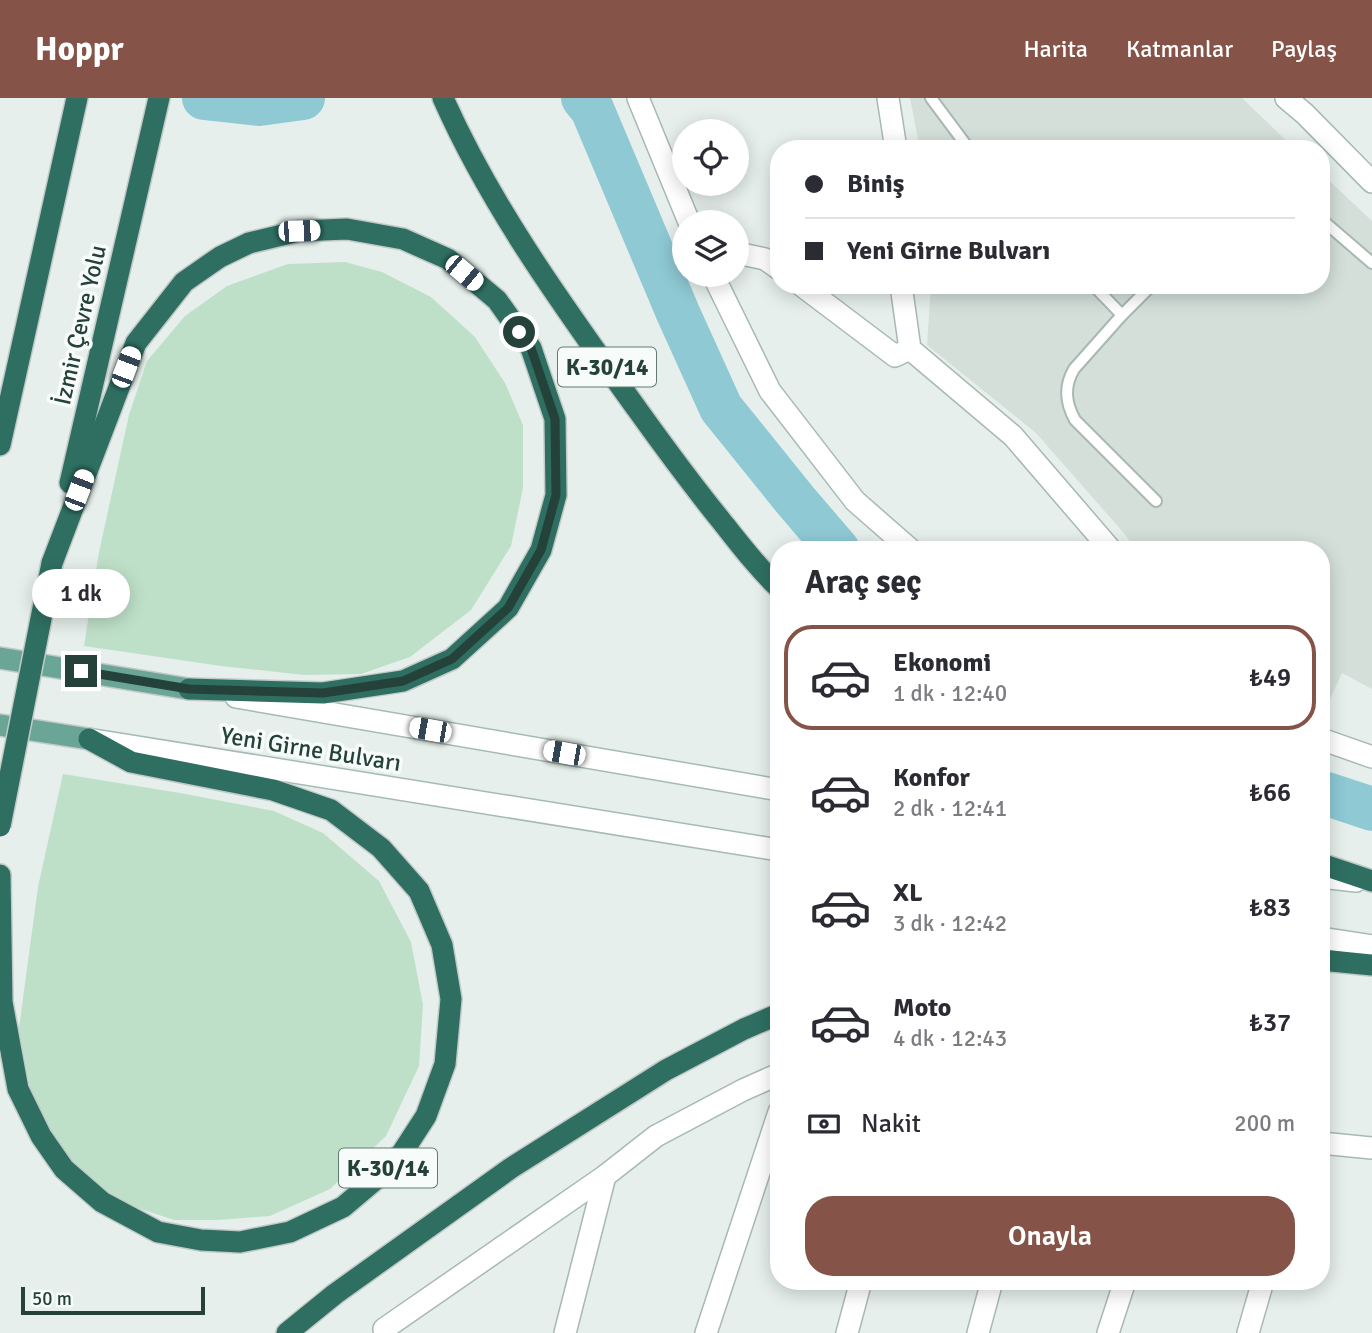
<!DOCTYPE html>
<html lang="tr">
<head>
<meta charset="utf-8">
<style>
  body { margin:0; font-family:Signika,sans-serif; background:#f7f7f7; color:#2b2b33; height:100vh; display:flex; flex-direction:column; font-size:26px; white-space:nowrap }
  * { box-sizing:border-box; margin:0 }
  p { font-size:23px; color:#7c7c81 }
  .icon { flex:none; width:38px; height:38px; fill:none; stroke:currentColor; stroke-width:2; stroke-linecap:round; stroke-linejoin:round }
  .map { position:relative; flex:1; overflow:hidden }
  .drawer { position:absolute; left:770px; top:443px; width:560px; height:749px; display:flex; flex-direction:column; background:#fff; border-radius:28px; box-shadow:0 4px 18px #0003 }
  .drawer>* { flex:none }
  .hud { position:absolute; left:770px; top:42px; width:560px; height:154px; border-radius:28px; box-shadow:0 4px 18px #0003; display:grid; align-content:center; height:154px; padding:0 35px; background:#fff }
  .fabs { position:absolute; left:672px; top:21px; display:grid; gap:14px }
  .fabs a { display:grid; place-items:center; width:77px; height:77px; border-radius:50%; background:#fff; box-shadow:0 4px 18px #0003; font-size:35px }
  .scale { position:absolute; left:21px; bottom:18px; width:184px; box-sizing:border-box; padding-left:7px; border:4px solid #24423a; border-top:0; font-size:19px; line-height:24px; white-space:nowrap; color:#24423a; -webkit-text-stroke:5px #f7fbf9; paint-order:stroke }
  .end { position:absolute; width:32px; height:32px; margin:-16px; border:9px solid #24423a; background:#fff; box-shadow:0 0 0 4px #fff }
  .from { border-radius:50% }
  .bubble { position:absolute; height:49px; border-radius:24px; background:#fff; box-shadow:0 4px 18px #0003; font-size:23px; font-weight:600; line-height:49px; text-align:center }
  .car { position:absolute; width:21px; height:42px; margin:-21px -10px; border-radius:9px; box-shadow:0 0 5px 2px #0007; background:linear-gradient(#fff 24%,#345 0 40%,#fff 0 76%,#345 0 86%,#fff 0) }
  .hud b { display:flex; align-items:center; gap:24px; height:66px; font-size:26px }
  .hud b+b { border-top:2px solid #e1e1e2 }
  .hud i { width:18px; height:18px; background:#2b2b33 }
  ul { padding:0; list-style:none }
  li { display:flex; align-items:center; gap:21px; height:105px; margin:0 14px 10px; padding:0 21px; border:4px solid transparent; border-radius:28px }
  li div { flex:1 }
  li b { display:block; font-size:26px }
  li em { font-style:normal; font-weight:600 }
  li.current { border-color:#855347 }
  li>.icon { width:63px; height:63px; stroke-width:1.5 }
  h2 { padding:0 35px; font-size:32px; line-height:84px }
  .pay { display:flex; align-items:center; gap:18px; height:77px; padding:0 35px; font-size:26px }
  .pay p { margin-inline-start:auto }
  .button { display:flex; gap:14px; margin-top:auto; padding:14px 35px }
  .button a { flex:1; height:80px; border-radius:28px; background:#855347; color:#fff; font-size:28px; font-weight:600; line-height:80px; text-align:center }
  header { display:flex; align-items:center; gap:42px; box-sizing:border-box; height:98px; padding:0 35px; background:#855347; color:#fff }
  header strong { font-size:33px }
  nav { display:flex; gap:38px; margin-inline-start:auto; font-size:24px }
  .map>svg:first-child { display:block }
  .built { fill:#d4dfda }
  .green { fill:#bfe0c8 }
  .lines { fill:none; stroke-linecap:round; stroke-linejoin:round }
  .river { stroke:#8ec9d4; stroke-width:44 }
  .lane-casing { stroke:#a8b8b2; stroke-width:14 }
  .street-casing { stroke:#a8b8b2; stroke-width:24 }
  .secondary-casing { stroke:#a4bbb3; stroke-width:24 }
  .primary-casing { stroke:#c2cac8; stroke-width:24 }
  .highway-casing { stroke:#c2cac8; stroke-width:24 }
  .lane { stroke:#fff; stroke-width:10 }
  .street { stroke:#fff; stroke-width:21 }
  .secondary { stroke:#fff; stroke-width:21 }
  .primary { stroke:#6aa596; stroke-width:21 }
  .highway { stroke:#2f6f62; stroke-width:21 }
  .highway-bridge-casing { stroke:#c2cac8; stroke-width:24; stroke-linecap:butt }
  .highway-bridge { stroke:#2f6f62; stroke-width:21 }
  .route { stroke:#24423a; stroke-width:9 }
  .labels { text-anchor:middle; stroke-width:7; stroke-linejoin:round; paint-order:stroke }
  .shield { fill:#f7fbf9; stroke:#637a73; stroke-width:2 }
  .shield-label { font-size:23px; font-weight:bold; fill:#24423a }
  .street-label { font-size:24px; fill:#24423a; stroke:#f7fbf9 }
</style>
</head>
<body>
<header>
<strong>Hoppr</strong>
<nav><a>Harita</a><a>Katmanlar</a><a>Paylaş</a></nav>
</header>
<div class="map">
<svg width="1372" height="1235" viewBox="0 0 1372 1235">
  <rect width="100%" height="100%" fill="#e6efeb"/>
  <g class="built">
    <path d="M910,0H1242L1295,51H920Z"/>
    <path d="M1321,75L1372,123V591L1342,575L1324,614L1321,613V452L1136,451L1123,434L1036,335L927,247L931,187H1321Z"/>
  </g>
  <g class="green">
    <path d="M345,164L382,174L431,199L475,239L505,285L523,327V390L511,448L471,512L410,559L361,576L304,577L221,568L84,548L99,454L129,317L147,263L185,218L227,188L288,166Z"/>
    <path d="M63,676L180,695L274,713L323,735L379,783L411,844L423,907L419,968L386,1038L330,1091L270,1118L218,1122H174L138,1110L99,1089L69,1064L33,1005L19,930L38,789Z"/>
  </g>
  <g class="lines">
    <g class="river">
      <path d="M204,0L259,6L303,0"/>
      <path d="M583,0L592,11L678,215L721,310L796,403L838,452"/>
      <path d="M1321,694L1372,711"/>
    </g>
    <defs>
      <g id="lane">
        <path d="M931,0L969,51"/>
        <path d="M1321,121L1372,165"/>
        <path d="M1093,187L1122,217"/>
        <path d="M1152,187L1122,217L1074,271C1064,288 1065,304 1075,322L1156,403"/>
      </g>
      <g id="street">
        <path d="M638,0L689,124"/>
        <path d="M888,0L896,51"/>
        <path d="M1286,0L1305,16L1372,84"/>
        <path d="M737,155L765,161L779,171"/>
        <path d="M713,177L770,293L855,403L911,452"/>
        <path d="M801,187L895,258L910,251"/>
        <path d="M901,187L910,251L1013,338L1111,452"/>
        <path d="M1321,641L1372,659"/>
        <path d="M1321,1045L1372,1050"/>
        <path d="M384,1231L605,1078L656,1038L743,992L779,976"/>
        <path d="M565,1235L605,1078"/>
        <path d="M706,1235L779,1014"/>
        <path d="M847,1235L861,1183"/>
        <path d="M978,1235L992,1183"/>
        <path d="M1108,1235L1125,1183"/>
        <path d="M1248,1235L1263,1183"/>
      </g>
      <g id="secondary">
        <path d="M236,599L779,692"/>
        <path d="M94,642L779,752"/>
        <path d="M1321,779L1356,783"/>
        <path d="M1321,840L1372,848"/>
      </g>
      <g id="primary">
        <path d="M0,560L189,591"/>
        <path d="M0,627L89,641"/>
      </g>
      <g id="highway">
        <path d="M443,0C492,111 567,213 637,311C665,350 693,388 723,425C741,448 758,470 779,490"/>
        <path d="M0,347L77,0"/>
        <path d="M70,385L159,0"/>
        <path d="M52,465L136,245L184,184L220,159L249,145L299,133L347,131L403,141L448,161L497,202L531,250L555,321L556,397L541,452L508,510L452,561L403,583L323,595L189,591"/>
        <path d="M1321,766L1372,783"/>
        <path d="M0,777L2,904L18,991L41,1038L64,1071L102,1104L158,1134L201,1142L240,1144L290,1134L343,1109L375,1082L402,1055L426,1018L445,966L451,901L442,847L419,793L381,750L331,712L273,692L131,664L89,641"/>
        <path d="M1321,862L1372,867"/>
        <path d="M287,1235L335,1196L511,1070L666,972L744,931L779,916"/>
      </g>
    </defs>
    <use href="#lane" class="lane-casing"/>
    <use href="#street" class="street-casing"/>
    <use href="#secondary" class="secondary-casing"/>
    <use href="#primary" class="primary-casing"/>
    <use href="#highway" class="highway-casing"/>
    <use href="#lane" class="lane"/>
    <use href="#street" class="street"/>
    <use href="#secondary" class="secondary"/>
    <use href="#primary" class="primary"/>
    <use href="#highway" class="highway"/>
    <defs>
      <path id="highway-bridge" d="M0,728L52,465"/>
    </defs>
    <use href="#highway-bridge" class="highway-bridge-casing"/>
    <use href="#highway-bridge" class="highway-bridge"/>
  </g>
  <g class="lines">
    <path class="route" d="M81,573L189,591L323,595L403,583L452,561L508,510L541,452L556,397L555,321L531,250L519,234"/>
  </g>
  <g class="labels">
    <g class="shield">
      <rect x="558" y="249.5" width="98" height="39" rx="5"/>
      <rect x="339" y="1050.5" width="98" height="39" rx="5"/>
    </g>
    <g class="shield-label">
      <text x="607" y="277">K-30/14</text>
      <text x="388" y="1078">K-30/14</text>
    </g>
    <g class="street-label">
      <text transform="translate(80 227) rotate(-77)" y="8">İzmir Çevre Yolu</text>
      <text transform="translate(311 651) rotate(9)" y="8">Yeni Girne Bulvarı</text>
    </g>
  </g>
</svg>
<div class="fabs">
<a><svg class="icon" aria-label="locate" viewBox="0 0 24 24"><circle cx="12" cy="12" r="6"/><path d="M12 2v4M12 18v4M2 12h4M18 12h4"/></svg></a>
<a><svg class="icon" aria-label="layers" viewBox="0 0 24 24"><path d="M12 4l9 5-9 5-9-5zM3 14l9 5 9-5"/></svg></a>
</div>
<div class="scale">50 m</div>
<i class="end from" style="left:519px;top:234px"></i>
<i class="end" style="left:81px;top:573px"></i>
<div class="bubble" style="left:32px;top:471px;width:98px">1 dk</div>
<i class="car" style="left:299px;top:133px;rotate:88deg"></i>
<i class="car" style="left:464px;top:175px;rotate:130deg"></i>
<i class="car" style="left:126px;top:269px;rotate:21deg"></i>
<i class="car" style="left:79px;top:392px;rotate:21deg"></i>
<i class="car" style="left:430px;top:632px;rotate:280deg"></i>
<i class="car" style="left:564px;top:655px;rotate:280deg"></i>
<div class="hud">
<b><i class="from"></i>Biniş</b>
<b><i></i>Yeni Girne Bulvarı</b>
</div>
<section class="drawer">
<h2>Araç seç</h2>
<ul>
<li class="current"><svg class="icon" aria-label="car" viewBox="0 0 24 24"><path d="M5 17H2v-5l4-1 3-4h7l3 4 3 1v5h-3M9 17h6M6 11h13"/><circle cx="7" cy="17" r="2"/><circle cx="17" cy="17" r="2"/></svg><div><b>Ekonomi</b><p>1 dk · 12:40</p></div><em>₺49</em></li>
<li><svg class="icon" aria-label="car" viewBox="0 0 24 24"><path d="M5 17H2v-5l4-1 3-4h7l3 4 3 1v5h-3M9 17h6M6 11h13"/><circle cx="7" cy="17" r="2"/><circle cx="17" cy="17" r="2"/></svg><div><b>Konfor</b><p>2 dk · 12:41</p></div><em>₺66</em></li>
<li><svg class="icon" aria-label="car" viewBox="0 0 24 24"><path d="M5 17H2v-5l4-1 3-4h7l3 4 3 1v5h-3M9 17h6M6 11h13"/><circle cx="7" cy="17" r="2"/><circle cx="17" cy="17" r="2"/></svg><div><b>XL</b><p>3 dk · 12:42</p></div><em>₺83</em></li>
<li><svg class="icon" aria-label="car" viewBox="0 0 24 24"><path d="M5 17H2v-5l4-1 3-4h7l3 4 3 1v5h-3M9 17h6M6 11h13"/><circle cx="7" cy="17" r="2"/><circle cx="17" cy="17" r="2"/></svg><div><b>Moto</b><p>4 dk · 12:43</p></div><em>₺37</em></li>
</ul>
<div class="pay"><svg class="icon" aria-label="cash" viewBox="0 0 24 24"><path d="M3 7h18v10H3z"/><circle cx="12" cy="12" r="2"/></svg>Nakit<p>200 m</p></div>
<div class="button"><a>Onayla</a></div>
</section>
</div>
</body>
</html>
